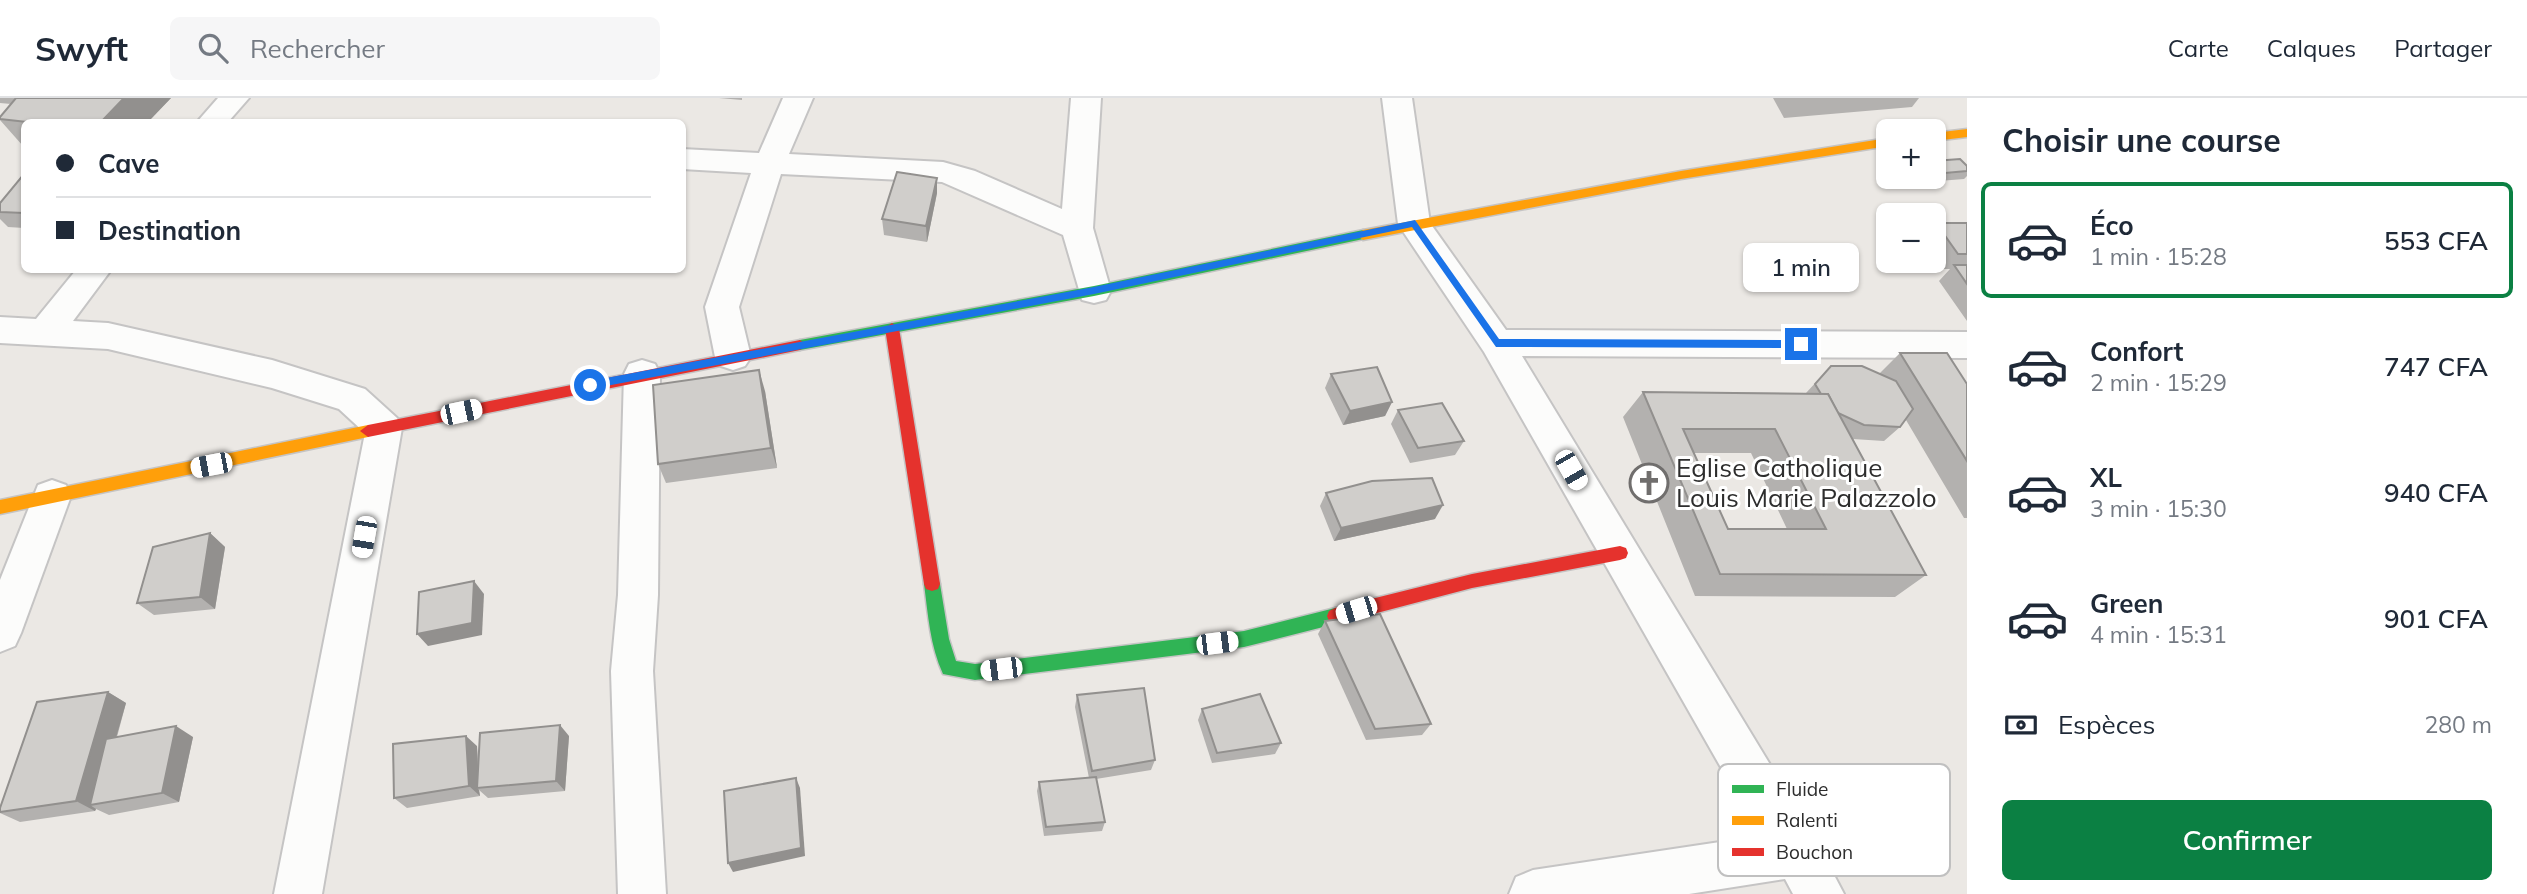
<!DOCTYPE html>
<html lang="fr">
<head>
<meta charset="utf-8">
<style>
  body { margin:0; font-family:Mulish,sans-serif; background:#f6f6f7; color:#1f2937; height:100vh; display:flex; flex-direction:column; font-size:26px; white-space:nowrap }
  * { box-sizing:border-box; margin:0 }
  p { font-size:23px; color:#747a83 }
  .icon { flex:none; width:38px; height:38px; fill:none; stroke:currentColor; stroke-width:2; stroke-linecap:round; stroke-linejoin:round }
  .map { position:relative; flex:1; overflow:hidden }
  .details { display:flex; flex-direction:column; background:#fff; width:560px }
  .details>* { flex:none }
  .hud { position:absolute; left:21px; top:21px; width:665px; height:154px; border-radius:10px; box-shadow:0 2px 5px #0004; display:grid; align-content:center; height:154px; padding:0 35px; background:#fff }
  .tools { position:absolute; left:1876px; top:21px; display:grid; gap:14px }
  .tools a { display:grid; place-items:center; width:70px; height:70px; border-radius:10px; background:#fff; box-shadow:0 2px 5px #0004; font-size:35px }
  .end { position:absolute; width:32px; height:32px; margin:-16px; border:9px solid #1a73e8; background:#fff; box-shadow:0 0 0 4px #fff }
  .from { border-radius:50% }
  .bubble { position:absolute; height:49px; border-radius:10px; background:#fff; box-shadow:0 2px 5px #0004; font-size:23px; font-weight:600; line-height:49px; text-align:center }
  .car { position:absolute; width:21px; height:42px; margin:-21px -10px; border-radius:9px; box-shadow:0 0 5px 2px #0007; background:linear-gradient(#fff 24%,#345 0 40%,#fff 0 76%,#345 0 86%,#fff 0) }
  .hud b { display:flex; align-items:center; gap:24px; height:66px; font-size:26px }
  .hud b+b { border-top:2px solid #e0e1e3 }
  .hud i { width:18px; height:18px; background:#1f2937 }
  ul { padding:0; list-style:none }
  li { display:flex; align-items:center; gap:21px; height:116px; margin:0 14px 10px; padding:0 21px; border:4px solid transparent; border-radius:10px }
  li div { flex:1 }
  li b { display:block; font-size:26px }
  li em { font-style:normal; font-weight:600 }
  li.on { border-color:#0b8043 }
  li>.icon { width:63px; height:63px; stroke-width:1.5 }
  h2 { padding:0 35px; font-size:32px; line-height:84px }
  .pay { display:flex; align-items:center; gap:18px; height:77px; padding:0 35px; font-size:26px }
  .pay p { margin-inline-start:auto }
  .action { display:flex; gap:14px; margin-top:auto; padding:14px 35px }
  .action a { flex:1; height:80px; border-radius:10px; background:#0b8043; color:#fff; font-size:28px; font-weight:600; line-height:80px; text-align:center }
  header { display:flex; align-items:center; gap:42px; box-sizing:border-box; height:98px; padding:0 35px; background:#fff; border-bottom:2px solid #e0e1e3 }
  header strong { font-size:33px }
  nav { display:flex; gap:38px; margin-inline-start:auto; font-size:24px }
  .search { width:490px; height:63px; background:#f6f6f7; display:flex; align-items:center; gap:18px; box-sizing:border-box; padding:0 24px; border-radius:10px; color:#747a83; font-size:26px }
  main { display:flex; flex:1; min-height:0 }
  .map>svg:first-child { display:block }
  .lines { fill:none; stroke-linecap:round; stroke-linejoin:round }
  .street-casing { stroke:#c5c4c4; stroke-width:4 }
  .fast-casing { stroke:#c5c4c4; stroke-width:3 }
  .slow-casing { stroke:#c5c4c4; stroke-width:3 }
  .jam-casing { stroke:#c5c4c4; stroke-width:3 }
  .street { fill:#fcfcfb; fill-rule:evenodd }
  .fast { fill:#30b455; fill-rule:evenodd }
  .slow { fill:#ff9f0a; fill-rule:evenodd }
  .jam { fill:#e5322d; fill-rule:evenodd }
  .wall { fill:#b3b1af; fill-rule:evenodd }
  .shaded-wall { fill:#92908e }
  .building { fill:#d0cecb; stroke:#92908e; stroke-width:2; fill-rule:evenodd }
  .route { fill:#1a73e8 }
  .labels { text-anchor:middle; stroke-width:6; stroke-linejoin:round; paint-order:stroke }
  .poi-label { font-size:26px; fill:#2d2d2d; stroke:#fff; text-anchor:start }
  .key { fill:#fff; stroke:#c0c0c0; stroke-width:2 }
  .key-label { font-size:19px; fill:#2d2d2d }
</style>
</head>
<body>
<header>
<strong>Swyft</strong>
<div class="search"><svg class="icon" aria-label="search" viewBox="0 0 24 24"><circle cx="10" cy="10" r="6"/><path d="M15 15l6 6"/></svg>Rechercher</div>
<nav><a>Carte</a><a>Calques</a><a>Partager</a></nav>
</header>
<main>
<div class="map">
<svg width="1967" height="796" viewBox="0 0 1967 796">
  <rect width="100%" height="100%" fill="#ebe8e4"/>
  <g class="lines">
    <defs>
      <g id="street">
        <path d="M218,0H249L228,24H197Z"/>
        <path d="M783,0H813L789,56L943,64L975,73L1062,111L1071,0H1101L1093,130L1111,193L1106,202L1094,205L1082,202L1063,137L942,84L781,76L739,209L751,259L745,268L733,272L721,268L715,259L705,209L751,75L682,71V51L759,55Z"/>
        <path d="M1382,0H1412L1430,125L1506,232L1967,234V260L1522,258L1814,739L1844,796H1793L1785,781L1689,796H1509L1516,779L1533,772L1760,738L1484,254L1398,126Z"/>
        <path d="M76,172H111L73,223L108,225L272,262L365,291L397,320L402,330L322,796H274L365,335L339,311L272,290L108,251L0,245V219L36,221Z"/>
        <path d="M642,262L655,266L660,276L658,497L653,573L666,796H618L611,573L618,497L624,276L629,266Z"/>
        <path d="M52,382L66,387L71,398L21,535L15,548L0,554V482L38,387Z"/>
      </g>
      <g id="fast">
        <path d="M1363,132L1368,134V140L1094,198L800,252L793,247L800,242L1094,188Z"/>
        <path d="M932,479L938,481L940,486L949,541L956,563L975,566L1244,533L1335,510L1341,513L1343,518L1341,523L1335,526L1244,549L975,582L943,576C930,548 928,516 924,486L926,481Z"/>
      </g>
      <g id="slow">
        <path d="M1967,31V39L1934,43V35Z"/>
        <path d="M1888,40V48L1681,81L1363,142L1356,137L1363,132L1681,73Z"/>
        <path d="M368,327L376,333L368,339L0,416V402Z"/>
      </g>
      <g id="jam">
        <path d="M892,225L899,230L940,486L938,491L932,493L926,491L924,486L885,230Z"/>
        <path d="M800,242L807,247L800,252L368,339L360,333L368,327Z"/>
        <path d="M1620,448L1626,450L1628,455L1626,460L1620,462L1472,490L1335,526L1329,523L1327,518L1329,513L1335,510L1472,476Z"/>
      </g>
    </defs>
    <use href="#street" class="street-casing"/>
    <use href="#fast" class="fast-casing"/>
    <use href="#slow" class="slow-casing"/>
    <use href="#jam" class="jam-casing"/>
    <use href="#street" class="street"/>
    <use href="#fast" class="fast"/>
    <use href="#slow" class="slow"/>
    <use href="#jam" class="jam"/>
  </g>
  <g class="wall">
    <path d="M0,0H171L148,24H24V48H23L0,22V19L11,6L0,5Z"/>
    <path d="M719,0H742V2Z"/>
    <path d="M1773,0H1919L1912,9L1784,20Z"/>
    <path d="M1934,63L1967,68V78L1964,81L1926,84L1922,80L1920,83L1892,85L1885,76L1888,71V79H1934Z"/>
    <path d="M24,76V130L8,129L0,121V105Z"/>
    <path d="M937,80V95L927,144L884,137L882,121Z"/>
    <path d="M1936,125H1967V223L1939,183L1950,171H1943L1934,158V128Z"/>
    <path d="M1900,255L1967,286V420H1964L1906,322L1900,329L1884,343L1853,341L1926,477L1895,499L1695,498L1623,319L1643,294L1806,295L1831,268L1879,276ZM1694,355H1751L1787,431H1728Z"/>
    <path d="M1331,276L1392,304L1385,318L1343,327L1325,290Z"/>
    <path d="M765,293L777,370L666,385L658,366Z"/>
    <path d="M1398,312L1464,343L1455,357L1410,365L1391,326Z"/>
    <path d="M1326,395L1435,421L1334,443L1320,408Z"/>
    <path d="M210,435L225,449L215,511L154,517L137,505Z"/>
    <path d="M1325,523L1431,626L1422,637L1366,642L1318,536Z"/>
    <path d="M108,594L126,605L117,639H193L179,704L109,717L96,711L95,713L20,724L0,715V710Z"/>
    <path d="M1077,597L1155,662L1151,672L1096,681L1105,724L1102,733L1044,738L1037,693L1039,684L1089,680L1075,609Z"/>
    <path d="M1202,611L1281,645L1275,656L1212,665L1198,622Z"/>
    <path d="M569,638L565,693L488,700L479,692L480,698L407,710L394,700L477,648L478,671Z"/>
  </g>
  <g class="shaded-wall">
    <path d="M124,0H171L148,24H101Z"/>
    <path d="M937,80V95L927,144L926,128Z"/>
    <path d="M759,272L765,293L777,370L771,350Z"/>
    <path d="M1392,304L1385,318L1343,327L1350,313Z"/>
    <path d="M1443,407L1435,421L1334,443L1341,430Z"/>
    <path d="M210,435L225,449L215,511L200,499Z"/>
    <path d="M474,483L484,496L482,537L428,548L417,536Z"/>
    <path d="M108,594L126,605L97,706L90,707L96,711L95,713L76,703Z"/>
    <path d="M560,627L569,638L565,693L556,683Z"/>
    <path d="M176,628L193,639L179,704L162,695Z"/>
    <path d="M466,638L477,648L479,690H477L479,692L480,698L469,688Z"/>
    <path d="M796,680L800,690L805,758L733,774L728,765Z"/>
  </g>
  <g class="building">
    <path d="M16,0H124L101,24H27L0,21V19Z"/>
    <path d="M1960,61L1967,68V73L1934,76V63Z"/>
    <path d="M897,74L937,80L926,128L882,121Z"/>
    <path d="M24,76V115L0,114V105Z"/>
    <path d="M1936,125H1967V156H1958Z"/>
    <path d="M1954,167H1967V186Z"/>
    <path d="M1900,255H1947L1967,286V363Z"/>
    <path d="M1831,268H1862L1896,283L1913,311L1900,329L1864,327L1838,315L1828,296H1821L1815,286Z"/>
    <path d="M1377,269L1392,304L1350,313L1331,276Z"/>
    <path d="M759,272L771,350L658,366L653,287Z"/>
    <path d="M1643,294L1828,296L1926,477L1720,476ZM1683,331H1775L1826,431H1728Z"/>
    <path d="M1442,305L1464,343L1418,350L1398,312Z"/>
    <path d="M1432,380L1443,407L1341,430L1326,395L1372,383Z"/>
    <path d="M210,435L200,499L137,505L153,449Z"/>
    <path d="M474,483L472,525L417,536L419,494Z"/>
    <path d="M1380,516L1431,626L1375,631L1325,523Z"/>
    <path d="M1144,590L1155,662L1092,673L1077,597Z"/>
    <path d="M108,594L76,703L0,714V710L37,604Z"/>
    <path d="M1260,596L1281,645L1217,655L1202,611Z"/>
    <path d="M560,627L556,683L477,690L480,635Z"/>
    <path d="M176,628L162,695L90,707L106,641Z"/>
    <path d="M466,638L469,688L394,700L393,646Z"/>
    <path d="M1096,679L1105,724L1046,729L1039,684Z"/>
    <path d="M796,680L801,750L728,765L724,693Z"/>
  </g>
  <path class="route" d="M1415,122L1499,241L1801,242L1806,246L1801,250L1496,249L1412,129L1094,196L590,291L585,287L590,283L1094,189Z"/>
  <defs>
    <symbol id="church-ring" viewBox="-11 -11 22 22"><circle r="9.5" fill="#fff" stroke="#706e6d" stroke-width="1.5"/><path d="M-1.2-6h2.4v3.5h3.3v2.4h-3.3V6h-2.4V-.1h-3.3v-2.4h3.3Z" fill="#706e6d"/></symbol>
  </defs>
  <g fill-rule="evenodd">
    <use href="#church-ring" x="1627" y="363" width="44" height="44"/>
  </g>
  <g class="labels">
    <g class="poi-label">
      <text x="1676" y="379">Eglise Catholique<tspan x="1676" dy="30">Louis Marie Palazzolo</tspan></text>
    </g>
  </g>
  <rect x="1718" y="666" width="232" height="112" rx="10" class="key"/>
  <rect x="1732" y="687" width="32" height="8" fill="#30b455"/>
  <rect x="1732" y="718" width="32" height="9" fill="#ff9f0a"/>
  <rect x="1732" y="750" width="32" height="8" fill="#e5322d"/>
  <g class="key-label">
    <text x="1776" y="698">Fluide</text>
    <text x="1776" y="729">Ralenti</text>
    <text x="1776" y="761">Bouchon</text>
  </g>
</svg>
<div class="tools">
<a>+</a>
<a>−</a>
</div>
<i class="end from" style="left:590px;top:287px"></i>
<i class="end" style="left:1801px;top:246px"></i>
<div class="bubble" style="left:1743px;top:145px;width:116px">1 min</div>
<i class="car" style="left:461px;top:314px;rotate:78deg"></i>
<i class="car" style="left:211px;top:367px;rotate:259deg"></i>
<i class="car" style="left:1571px;top:372px;rotate:150deg"></i>
<i class="car" style="left:364px;top:439px;rotate:190deg"></i>
<i class="car" style="left:1356px;top:512px;rotate:253deg"></i>
<i class="car" style="left:1217px;top:545px;rotate:83deg"></i>
<i class="car" style="left:1001px;top:571px;rotate:263deg"></i>
<div class="hud">
<b><i class="from"></i>Cave</b>
<b><i></i>Destination</b>
</div>
</div>
<section class="details">
<h2>Choisir une course</h2>
<ul>
<li class="on"><svg class="icon" aria-label="car" viewBox="0 0 24 24"><path d="M5 17H2v-5l4-1 3-4h7l3 4 3 1v5h-3M9 17h6M6 11h13"/><circle cx="7" cy="17" r="2"/><circle cx="17" cy="17" r="2"/></svg><div><b>Éco</b><p>1 min · 15:28</p></div><em>553 CFA</em></li>
<li><svg class="icon" aria-label="car" viewBox="0 0 24 24"><path d="M5 17H2v-5l4-1 3-4h7l3 4 3 1v5h-3M9 17h6M6 11h13"/><circle cx="7" cy="17" r="2"/><circle cx="17" cy="17" r="2"/></svg><div><b>Confort</b><p>2 min · 15:29</p></div><em>747 CFA</em></li>
<li><svg class="icon" aria-label="car" viewBox="0 0 24 24"><path d="M5 17H2v-5l4-1 3-4h7l3 4 3 1v5h-3M9 17h6M6 11h13"/><circle cx="7" cy="17" r="2"/><circle cx="17" cy="17" r="2"/></svg><div><b>XL</b><p>3 min · 15:30</p></div><em>940 CFA</em></li>
<li><svg class="icon" aria-label="car" viewBox="0 0 24 24"><path d="M5 17H2v-5l4-1 3-4h7l3 4 3 1v5h-3M9 17h6M6 11h13"/><circle cx="7" cy="17" r="2"/><circle cx="17" cy="17" r="2"/></svg><div><b>Green</b><p>4 min · 15:31</p></div><em>901 CFA</em></li>
</ul>
<div class="pay"><svg class="icon" aria-label="cash" viewBox="0 0 24 24"><path d="M3 7h18v10H3z"/><circle cx="12" cy="12" r="2"/></svg>Espèces<p>280 m</p></div>
<div class="action"><a>Confirmer</a></div>
</section>
</main>
</body>
</html>
